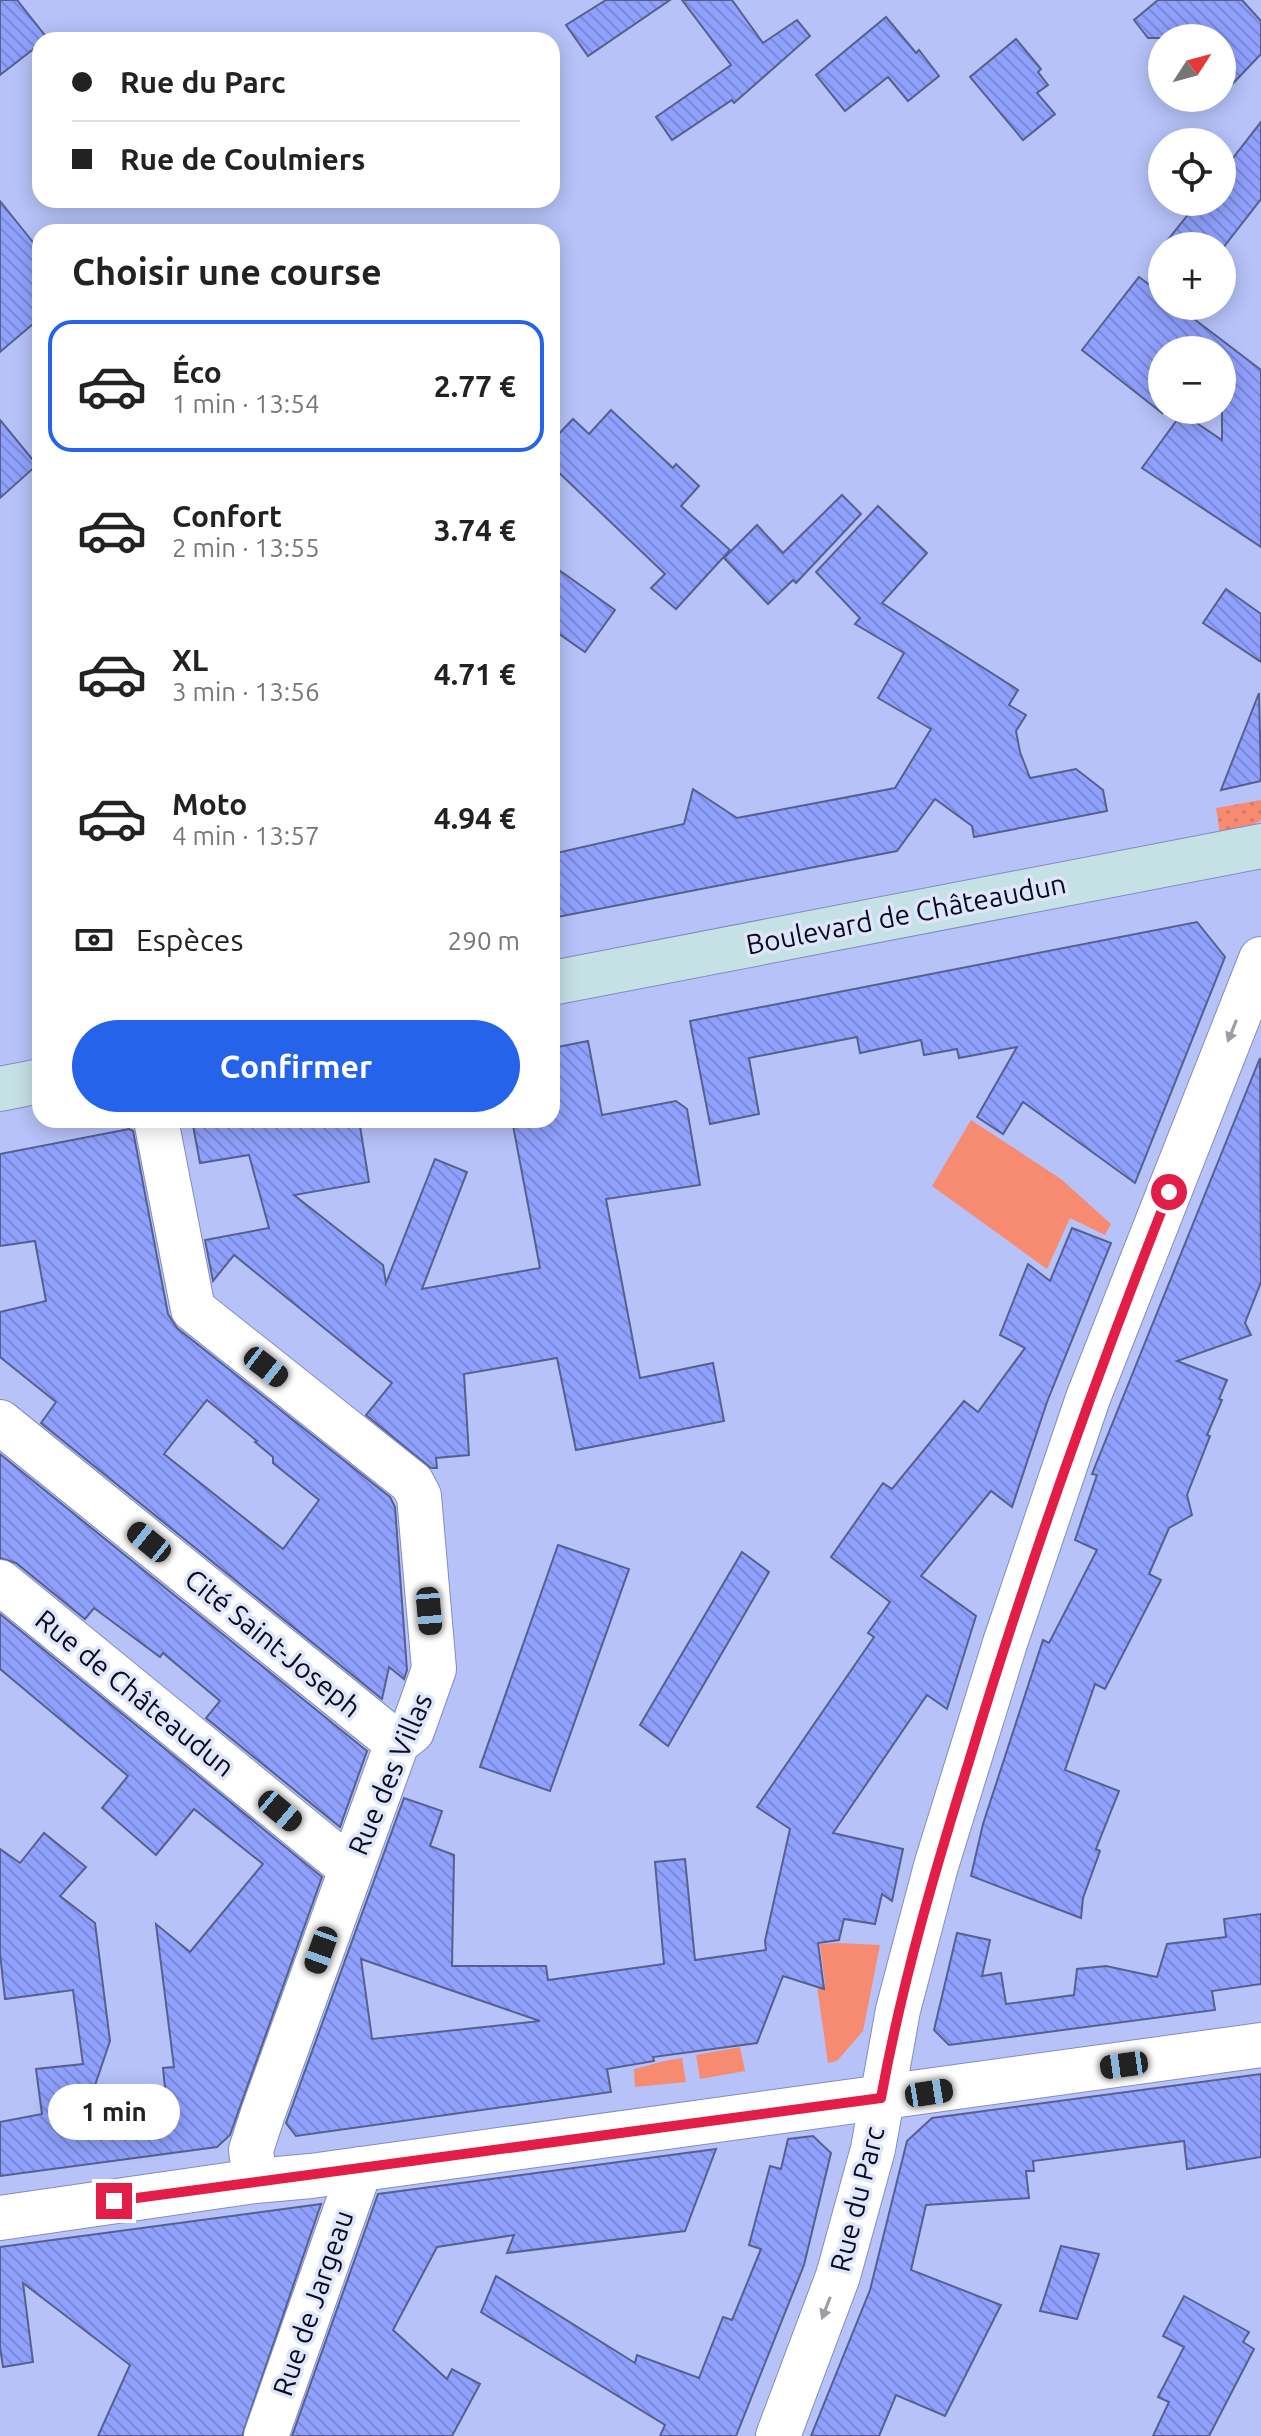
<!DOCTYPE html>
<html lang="fr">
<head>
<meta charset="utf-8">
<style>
  body { margin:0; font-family:Ubuntu,sans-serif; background:#f6f6f6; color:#222; height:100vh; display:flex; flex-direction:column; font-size:30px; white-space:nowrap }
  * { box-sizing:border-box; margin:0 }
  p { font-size:26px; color:#767676 }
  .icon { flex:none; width:44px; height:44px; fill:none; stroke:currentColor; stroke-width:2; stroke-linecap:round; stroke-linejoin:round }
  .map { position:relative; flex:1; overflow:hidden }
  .drawer { position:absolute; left:32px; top:224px; width:528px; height:904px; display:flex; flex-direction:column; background:#fff; border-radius:24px; box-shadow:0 4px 20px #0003 }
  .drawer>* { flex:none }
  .top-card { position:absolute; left:32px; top:32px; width:528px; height:176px; border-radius:24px; box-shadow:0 4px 20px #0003; display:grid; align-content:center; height:176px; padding:0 40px; background:#fff }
  .needle { width:52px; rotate:54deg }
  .fabs { position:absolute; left:1148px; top:24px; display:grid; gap:16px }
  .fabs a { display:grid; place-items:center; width:88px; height:88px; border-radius:50%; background:#fff; box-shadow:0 4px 20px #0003; font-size:40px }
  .end { position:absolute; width:36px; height:36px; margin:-18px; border:10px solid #e11d48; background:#fff; box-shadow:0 0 0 4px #fff }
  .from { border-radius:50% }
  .bubble { position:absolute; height:56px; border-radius:28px; background:#fff; box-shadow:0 4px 20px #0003; font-size:26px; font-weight:700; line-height:56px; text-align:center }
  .car { position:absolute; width:24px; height:48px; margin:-24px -12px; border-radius:10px; box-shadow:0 0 6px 2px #0007; background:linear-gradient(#222 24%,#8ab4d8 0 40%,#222 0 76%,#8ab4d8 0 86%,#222 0) }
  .top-card b { display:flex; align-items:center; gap:28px; height:76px; font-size:30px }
  .top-card b+b { border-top:2px solid #e0e0e0 }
  .top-card i { width:20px; height:20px; background:#222 }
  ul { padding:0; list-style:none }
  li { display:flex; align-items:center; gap:24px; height:132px; margin:0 16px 12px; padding:0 24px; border:4px solid transparent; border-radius:24px }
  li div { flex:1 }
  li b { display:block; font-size:30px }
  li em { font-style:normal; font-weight:700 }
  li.active { border-color:#2563eb }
  li>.icon { width:72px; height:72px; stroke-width:1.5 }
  h2 { padding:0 40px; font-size:36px; line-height:96px }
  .pay { display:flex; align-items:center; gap:20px; height:88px; padding:0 40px; font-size:30px }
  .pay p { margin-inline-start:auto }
  .button { display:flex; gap:16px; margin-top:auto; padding:16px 40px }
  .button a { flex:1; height:92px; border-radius:48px; background:#2563eb; color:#fff; font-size:32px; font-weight:700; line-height:92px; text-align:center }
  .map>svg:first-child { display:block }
  .grass { fill:#f78b71 }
  .park { fill:url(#park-dots) }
  .building { fill:url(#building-back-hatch); stroke:#566090; stroke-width:2; fill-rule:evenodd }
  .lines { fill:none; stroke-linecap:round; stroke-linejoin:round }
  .minor-casing { stroke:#828dbf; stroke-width:46 }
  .secondary-casing { stroke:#828dbf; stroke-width:46 }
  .minor { stroke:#fff; stroke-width:44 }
  .secondary { stroke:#c6e1e6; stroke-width:44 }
  .oneway { fill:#9c9da5 }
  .route { stroke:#e11d48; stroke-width:10 }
  .labels { text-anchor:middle; stroke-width:7; stroke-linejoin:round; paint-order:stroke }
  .street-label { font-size:28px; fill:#080b1d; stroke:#dfe5fb }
</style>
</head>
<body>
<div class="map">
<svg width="1261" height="2436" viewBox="0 0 1261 2436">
  <defs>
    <pattern id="park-dots" width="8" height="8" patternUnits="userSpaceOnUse" patternTransform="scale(2)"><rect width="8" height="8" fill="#f78b71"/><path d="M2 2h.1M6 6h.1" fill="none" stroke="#d27761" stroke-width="1.8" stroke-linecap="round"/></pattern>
    <pattern id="building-back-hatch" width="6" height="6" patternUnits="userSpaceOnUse" patternTransform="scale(2)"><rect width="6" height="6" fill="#90a1fd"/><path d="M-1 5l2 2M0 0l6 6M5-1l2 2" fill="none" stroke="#7b89d8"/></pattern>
  </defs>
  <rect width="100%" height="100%" fill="#b6c2f8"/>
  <g class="grass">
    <path d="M971,1120L1061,1179L1111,1224L1105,1235L1070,1218L1047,1269L932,1186Z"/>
    <path d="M839,1943L880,1945L863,2031L837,2061L828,2063L817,1986L825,1984L820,1944Z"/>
    <path d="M740,2047L745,2071L700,2079L696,2055Z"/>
    <path d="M682,2058L686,2082L635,2087L634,2069C651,2065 664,2060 682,2058Z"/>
  </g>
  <path class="park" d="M1261,800V820L1247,829L1220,834L1216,808Z"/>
  <g class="building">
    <path d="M0,0H17L47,38L40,40V44L0,75Z"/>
    <path d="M606,0H670L588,56L566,25Z"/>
    <path d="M682,0H732L763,43L797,20L810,36L734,103L732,100L672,140L656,117L731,65Z"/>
    <path d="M1158,0H1242L1261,21V54L1222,95V38H1148L1134,20Z"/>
    <path d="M886,17L916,53L919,50L939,76L908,101L888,77L845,111L816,75Z"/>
    <path d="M1016,39L1041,69L1038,72L1048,85L1037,93L1055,114L1023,140L970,77Z"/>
    <path d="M1261,122V199L1222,249V246H1163L1198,202H1222V172Z"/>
    <path d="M0,201L40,251V318L0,352Z"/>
    <path d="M1139,277L1162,294V306H1177L1261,370V547L1142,468L1182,413L1222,440V350H1162V413L1082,350Z"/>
    <path d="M611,410L673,468L676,464L699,486L681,506L730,550L676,609L651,588L665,574L552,466V441L573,419L589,434Z"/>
    <path d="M0,420L37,465L0,498Z"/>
    <path d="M842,495L861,514L796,583L793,580L768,604L724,558L757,525L783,553Z"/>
    <path d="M878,506L927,553L882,603L1018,690L1009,705L1026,715L1016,731L1020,752L1030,778L1076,769L1103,790L1107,811L974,837L972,826L935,799L897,851L552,918V854L684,824L693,789L737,818L895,788L931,729L878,698L904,653L855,624L860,618L816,572Z"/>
    <path d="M552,565L615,610L585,652L552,629Z"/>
    <path d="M1226,589L1261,614V662L1203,623Z"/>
    <path d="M1259,693L1261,781L1221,790Z"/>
    <path d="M1197,922L1225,957L1135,1183L1023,1102L1003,1134L977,1117L1017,1047L959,1058L957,1049L924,1055L921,1040L860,1053L857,1037L749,1058L759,1114L710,1124L690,1021Z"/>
    <path d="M588,1041L602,1115L676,1101L687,1109L700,1185L606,1199L640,1378L713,1363L724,1421L576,1450L557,1358L464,1374L469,1455L436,1458L437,1468H431L366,1415L392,1383L234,1255L213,1281L205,1240L269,1228L249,1155L200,1163L192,1120H359L369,1182L294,1195L383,1265L386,1283L435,1159L467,1172L422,1289L540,1268L512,1120H552V1048Z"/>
    <path d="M1260,1058L1261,1282L1245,1323L1251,1335L1177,1361L1227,1380L1219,1399L1222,1400L1207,1435L1210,1436L1187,1495L1192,1515L1169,1528L1149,1574L1161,1580L1105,1689L1095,1684L1065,1770L1119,1791L1096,1849L1100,1851L1083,1898L1081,1918L971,1876L983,1824L1043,1640L1049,1643L1097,1550L1075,1540L1097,1475L1092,1474Z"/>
    <path d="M129,1129L133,1131L168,1314L177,1328L390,1497L395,1507L407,1670L404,1679L389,1667L382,1699L41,1423L56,1402L0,1357V1312L46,1301L35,1241L0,1246V1154ZM207,1400L257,1441L255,1442L273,1457V1463L319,1500L283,1549L164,1454Z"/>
    <path d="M1072,1228L1111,1243L1047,1402L1012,1507L991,1491L921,1576L976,1616L947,1709L927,1695L833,1833L903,1849L892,1901L882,1894L875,1924L844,1919L839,1940L818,1943L824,1989L783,1976L757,2043L653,2057L654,2061L607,2069L611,2092L296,2136L286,2123L404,1798L442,1811L430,1846L454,1855L452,1966H546L548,1980L664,1964L655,1862L685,1859L695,1960L766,1950L765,1941L790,1829L757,1807L874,1637L868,1633L890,1602L831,1557L883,1483L892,1489L964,1401L978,1412L1025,1348L1000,1335L1028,1264L1050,1281ZM361,1959L433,1984L540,2021L372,2039Z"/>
    <path d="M0,1454L367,1751L340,1827L206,1718L220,1701L163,1653L160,1657L94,1608L85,1619L16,1563L0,1558Z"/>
    <path d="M558,1545L629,1569L550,1791L480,1767Z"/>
    <path d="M742,1552L769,1572L668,1746L640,1725Z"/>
    <path d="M0,1614L322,1877L230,2135L217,2147L0,2176V2122L42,2114L36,2069L83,2064L73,1990L5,1999L0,1953V1849L20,1863L44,1833L86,1867L60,1896L95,1923L110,2041L87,2109L166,2098L163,2068L174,2067L156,1924L190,1952L263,1864L194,1809L156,1855L102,1808L128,1776L0,1669Z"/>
    <path d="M1261,1914V1984L1212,1991L1215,2010L949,2045L934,2030L957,1933L990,1940L982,1976L1001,1973L1006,2004L1074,1995L1077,1969L1106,1966L1157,1977L1167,1944L1226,1937L1224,1919Z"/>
    <path d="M1261,2074V2157L1187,2169L1184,2141L1033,2161L1034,2171H1026L1029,2198L926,2205L911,2270L1001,2305L945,2416L896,2395L879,2436H811L870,2290L907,2141L932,2118Z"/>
    <path d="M813,2136L831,2153L804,2265L736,2436H660L665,2425L481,2312L496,2276L635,2363L637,2355L699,2378L723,2317L732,2320L761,2249L749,2245L770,2166L781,2169L788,2139Z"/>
    <path d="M716,2149L685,2231L507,2253L514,2235L437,2247L393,2330L447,2379L452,2369L480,2384L452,2436H292L378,2194Z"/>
    <path d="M321,2204L242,2436H98L130,2365L23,2283L33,2362L3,2367L0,2347V2247Z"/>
    <path d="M1061,2246L1099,2254L1077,2319L1040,2311Z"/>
    <path d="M1184,2296L1249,2332L1243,2342L1254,2349L1209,2436H1153L1169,2402L1158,2397L1184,2347L1163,2336Z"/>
  </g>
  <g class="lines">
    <defs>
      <g id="minor">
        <path d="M156,1120L193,1309L412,1483L419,1496L434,1669L412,1731L397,1743L263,2113L251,2150L255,2181"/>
        <path d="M0,1422L397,1743"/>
        <path d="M0,1582L350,1868"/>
        <path d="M0,2218L255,2181L311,2176L1261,2045"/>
        <path d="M266,2436L360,2169"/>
        <path d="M778,2436L838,2276L873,2149L898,2010L936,1866L1005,1643L1088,1398L1261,959"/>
      </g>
      <g id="secondary">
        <path d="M552,983L1261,846"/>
        <path d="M0,1089L40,1081"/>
      </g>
    </defs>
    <use href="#minor" class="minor-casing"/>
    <use href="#secondary" class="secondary-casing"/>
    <use href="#minor" class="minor"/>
    <use href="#secondary" class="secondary"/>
  </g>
  <defs><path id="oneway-solid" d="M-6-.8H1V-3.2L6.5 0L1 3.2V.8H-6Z" transform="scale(2)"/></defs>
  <g class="oneway">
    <use href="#oneway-solid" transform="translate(1232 1031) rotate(112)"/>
    <use href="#oneway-solid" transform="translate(826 2308) rotate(111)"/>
  </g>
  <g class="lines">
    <path class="route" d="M114,2201L881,2098C902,1982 935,1870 970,1758C1028,1565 1095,1379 1169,1192"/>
  </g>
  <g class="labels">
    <g class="street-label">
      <text transform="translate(906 914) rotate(-11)" y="10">Boulevard de Châteaudun</text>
      <text transform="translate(273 1643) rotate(39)" y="10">Cité Saint-Joseph</text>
      <text transform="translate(135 1693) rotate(39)" y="10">Rue de Châteaudun</text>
      <text transform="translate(390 1774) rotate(-67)" y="10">Rue des Villas</text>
      <text transform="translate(857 2199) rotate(-76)" y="10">Rue du Parc</text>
      <text transform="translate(313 2303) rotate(-71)" y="10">Rue de Jargeau</text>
    </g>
  </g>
</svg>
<div class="fabs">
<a><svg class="needle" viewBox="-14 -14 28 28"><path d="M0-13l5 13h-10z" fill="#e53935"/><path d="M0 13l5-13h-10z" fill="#767676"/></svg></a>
<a><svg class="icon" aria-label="locate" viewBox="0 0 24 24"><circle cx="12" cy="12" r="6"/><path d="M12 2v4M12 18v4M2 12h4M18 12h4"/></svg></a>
<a>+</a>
<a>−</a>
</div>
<i class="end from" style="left:1169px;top:1192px"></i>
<i class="end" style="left:114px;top:2201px"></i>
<div class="bubble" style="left:48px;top:2084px;width:132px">1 min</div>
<i class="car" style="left:266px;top:1367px;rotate:128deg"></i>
<i class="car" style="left:149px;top:1542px;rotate:309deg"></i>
<i class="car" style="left:429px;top:1611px;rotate:175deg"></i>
<i class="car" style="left:280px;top:1811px;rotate:130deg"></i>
<i class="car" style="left:321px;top:1950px;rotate:200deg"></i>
<i class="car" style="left:1124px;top:2065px;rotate:262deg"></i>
<i class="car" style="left:929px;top:2093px;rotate:81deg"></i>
<div class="top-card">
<b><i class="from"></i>Rue du Parc</b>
<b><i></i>Rue de Coulmiers</b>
</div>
<section class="drawer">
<h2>Choisir une course</h2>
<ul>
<li class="active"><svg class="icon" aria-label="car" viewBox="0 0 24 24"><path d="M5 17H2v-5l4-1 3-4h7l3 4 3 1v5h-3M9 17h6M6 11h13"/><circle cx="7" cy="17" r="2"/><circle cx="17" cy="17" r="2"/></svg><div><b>Éco</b><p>1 min · 13:54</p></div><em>2.77 €</em></li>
<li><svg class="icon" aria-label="car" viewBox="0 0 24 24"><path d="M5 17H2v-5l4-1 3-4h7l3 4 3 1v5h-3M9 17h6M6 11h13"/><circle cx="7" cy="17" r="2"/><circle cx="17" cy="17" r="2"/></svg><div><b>Confort</b><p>2 min · 13:55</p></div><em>3.74 €</em></li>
<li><svg class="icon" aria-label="car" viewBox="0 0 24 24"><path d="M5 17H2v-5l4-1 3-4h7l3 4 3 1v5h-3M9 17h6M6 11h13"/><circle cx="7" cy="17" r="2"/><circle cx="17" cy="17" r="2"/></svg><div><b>XL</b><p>3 min · 13:56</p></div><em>4.71 €</em></li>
<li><svg class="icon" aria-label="car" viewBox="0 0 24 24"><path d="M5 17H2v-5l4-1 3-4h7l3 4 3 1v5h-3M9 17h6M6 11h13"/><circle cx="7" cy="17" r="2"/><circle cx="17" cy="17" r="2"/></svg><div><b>Moto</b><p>4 min · 13:57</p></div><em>4.94 €</em></li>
</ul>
<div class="pay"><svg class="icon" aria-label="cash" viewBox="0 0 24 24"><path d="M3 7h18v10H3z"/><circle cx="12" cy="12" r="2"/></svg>Espèces<p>290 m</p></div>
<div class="button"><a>Confirmer</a></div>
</section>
</div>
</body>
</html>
